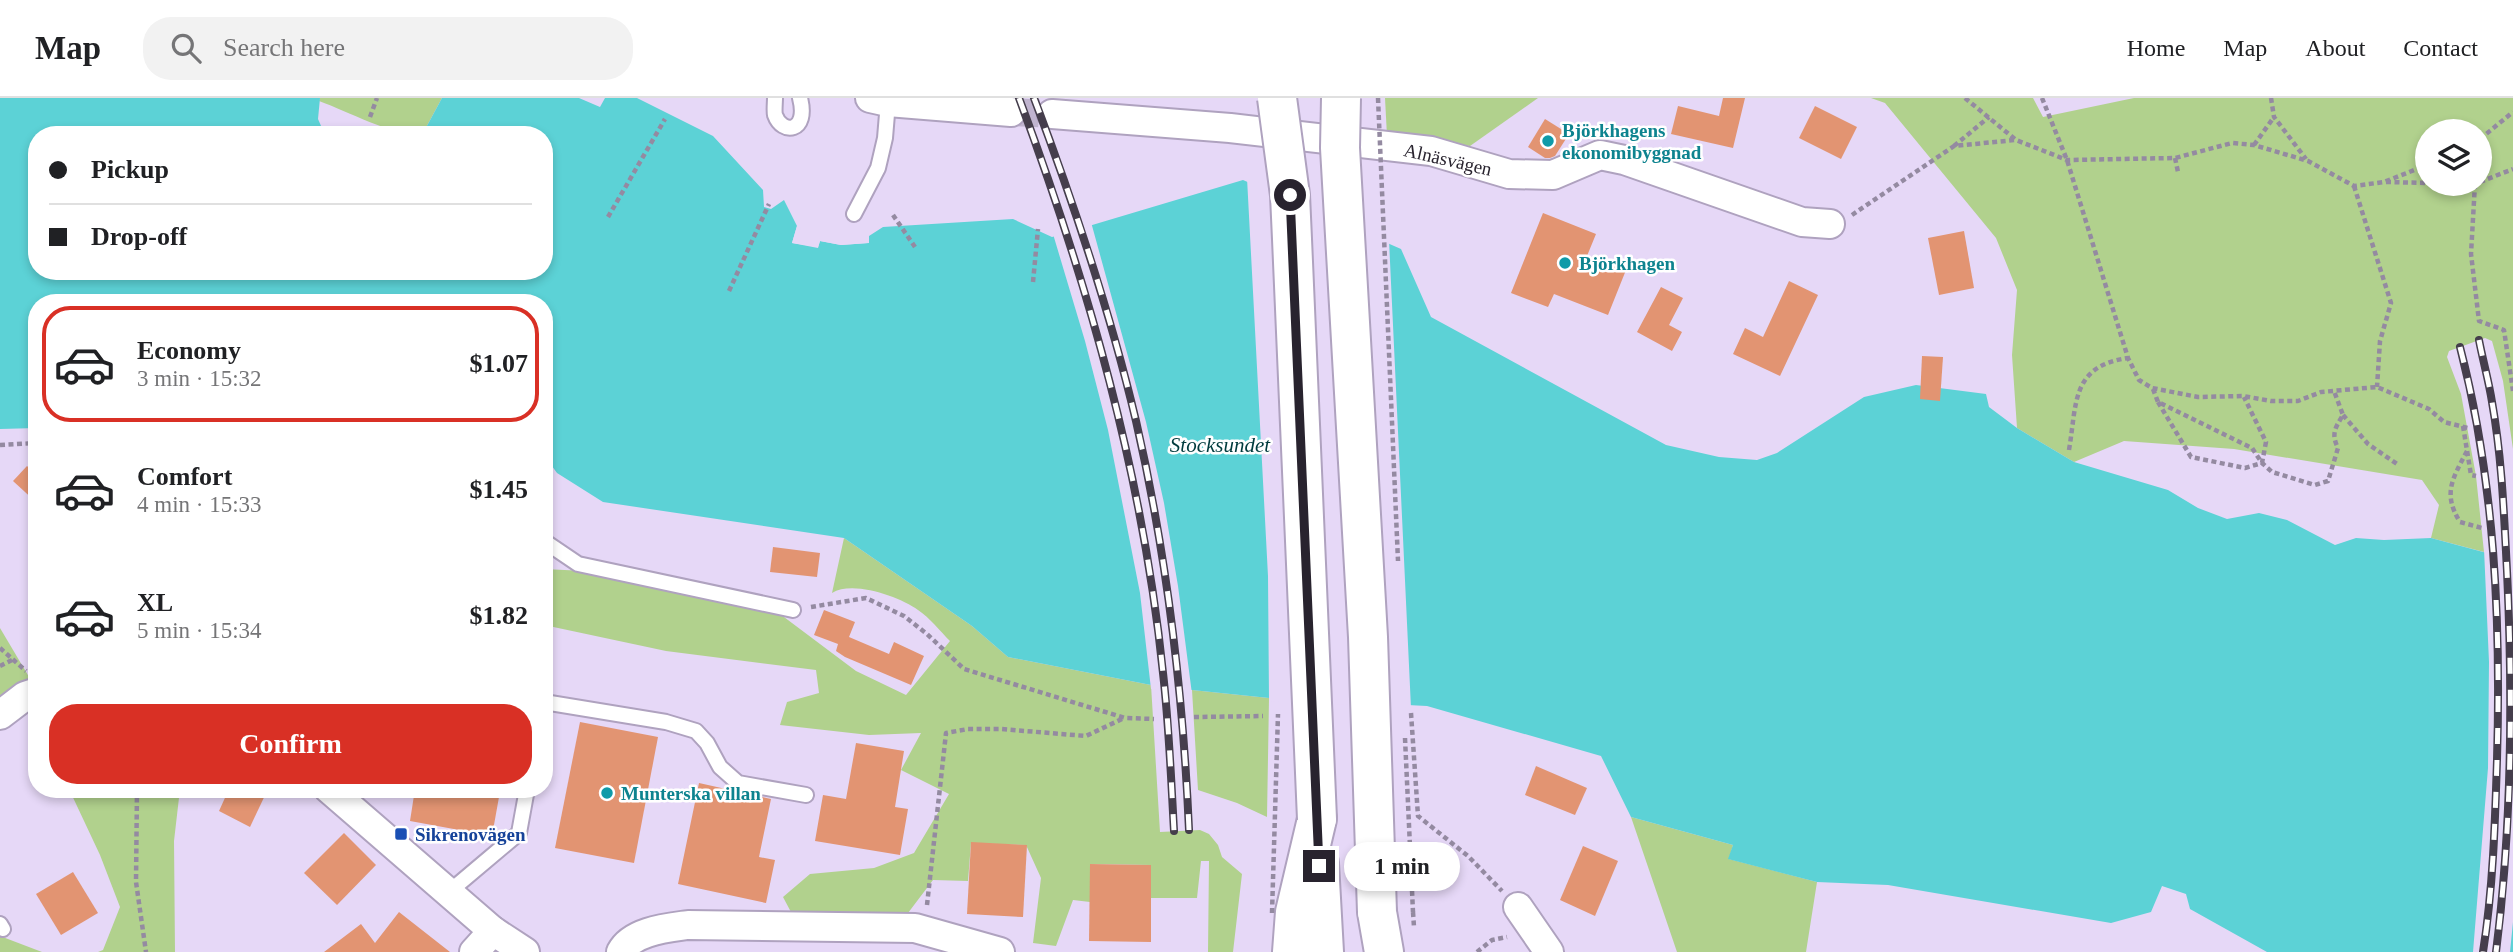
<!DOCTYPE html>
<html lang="en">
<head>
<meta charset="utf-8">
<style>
  body { margin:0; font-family:Georgia,serif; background:#f2f2f2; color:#202124; height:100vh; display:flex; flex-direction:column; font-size:26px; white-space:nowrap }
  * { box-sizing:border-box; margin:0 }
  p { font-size:23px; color:#757577 }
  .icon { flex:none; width:38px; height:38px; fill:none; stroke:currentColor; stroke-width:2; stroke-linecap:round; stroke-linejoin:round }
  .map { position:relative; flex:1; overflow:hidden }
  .drawer { position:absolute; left:28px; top:196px; width:525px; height:504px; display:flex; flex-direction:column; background:#fff; border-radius:28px; box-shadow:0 4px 10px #0003 }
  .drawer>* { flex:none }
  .top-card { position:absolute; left:28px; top:28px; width:525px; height:154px; border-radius:28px; box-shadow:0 4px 10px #0003; display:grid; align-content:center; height:154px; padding:0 21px; background:#fff }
  .controls { position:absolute; left:2415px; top:21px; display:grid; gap:14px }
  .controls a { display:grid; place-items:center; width:77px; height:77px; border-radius:50%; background:#fff; box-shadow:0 4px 10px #0003; font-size:35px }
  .end { position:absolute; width:32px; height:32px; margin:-16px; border:9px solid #28232e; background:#fff; box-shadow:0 0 0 4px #fff }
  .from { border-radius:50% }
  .bubble { position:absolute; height:49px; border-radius:24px; background:#fff; box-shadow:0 4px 10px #0003; font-size:23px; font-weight:700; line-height:49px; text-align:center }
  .top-card b { display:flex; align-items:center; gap:24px; height:66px; font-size:26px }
  .top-card b+b { border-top:2px solid #e0e0e0 }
  .top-card i { width:18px; height:18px; background:#202124 }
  ul { padding:12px 0 0; list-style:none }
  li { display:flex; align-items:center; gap:21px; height:116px; margin:0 14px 10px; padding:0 7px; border:4px solid transparent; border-radius:28px }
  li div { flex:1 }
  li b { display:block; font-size:26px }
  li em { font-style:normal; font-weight:700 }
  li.current { border-color:#d93025 }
  li>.icon { width:63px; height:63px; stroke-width:1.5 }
  .action { display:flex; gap:14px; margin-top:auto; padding:14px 21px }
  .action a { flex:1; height:80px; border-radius:28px; background:#d93025; color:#fff; font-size:28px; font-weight:700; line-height:80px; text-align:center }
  header { display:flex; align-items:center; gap:42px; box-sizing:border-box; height:98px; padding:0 35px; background:#fff; border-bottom:2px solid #e0e0e0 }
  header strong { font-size:33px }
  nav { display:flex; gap:38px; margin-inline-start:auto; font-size:24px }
  .search { width:490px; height:63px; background:#f2f2f2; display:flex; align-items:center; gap:18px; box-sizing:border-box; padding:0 24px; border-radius:28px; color:#757577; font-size:26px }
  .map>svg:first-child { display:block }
  .green { fill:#b1d18d; fill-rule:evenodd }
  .water { fill:#5cd2d6 }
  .pier { fill:#e6d8f7 }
  .building { fill:#e29472 }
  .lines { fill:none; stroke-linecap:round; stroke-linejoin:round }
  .street-tunnel { stroke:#c0b4cf; stroke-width:28; stroke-dasharray:28 14; stroke-linecap:butt }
  .lane-casing { stroke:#afa2bf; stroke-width:18 }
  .street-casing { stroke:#afa2bf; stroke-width:32 }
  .highway-casing { stroke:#afa2bf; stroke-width:42 }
  .path { stroke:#948aa1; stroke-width:4.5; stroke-dasharray:5 3.5; stroke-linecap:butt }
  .lane { stroke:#fff; stroke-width:14 }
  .street { stroke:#fff; stroke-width:28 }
  .highway { stroke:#fff; stroke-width:38 }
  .rail-casing { stroke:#453e4c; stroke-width:8 }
  .rail { stroke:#fff; stroke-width:5; stroke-dasharray:16; stroke-linecap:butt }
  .highway-bridge-casing { stroke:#afa2bf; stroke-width:42; stroke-linecap:butt }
  .path-bridge { stroke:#948aa1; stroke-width:4.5; stroke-dasharray:5 3.5; stroke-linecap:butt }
  .highway-bridge { stroke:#fff; stroke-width:38 }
  .route { stroke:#28232e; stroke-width:9 }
  .culture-dot { fill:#0f9aa8; stroke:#fff; stroke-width:2.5 }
  .transit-dot { fill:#1a4fb4; stroke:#fff; stroke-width:2.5 }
  .labels { text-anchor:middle; stroke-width:5; stroke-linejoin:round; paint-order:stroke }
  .culture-label { font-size:19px; font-weight:bold; fill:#0d838f; stroke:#fff; text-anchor:start }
  .street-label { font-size:19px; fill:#28232e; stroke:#fff }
  .transit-label { font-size:19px; font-weight:bold; fill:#164399; stroke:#fff; text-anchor:start }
  .water-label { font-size:21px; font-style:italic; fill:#003b3d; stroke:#fff }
</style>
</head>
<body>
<header>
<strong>Map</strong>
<div class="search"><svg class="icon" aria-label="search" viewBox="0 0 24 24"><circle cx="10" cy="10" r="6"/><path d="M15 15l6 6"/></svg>Search here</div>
<nav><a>Home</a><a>Map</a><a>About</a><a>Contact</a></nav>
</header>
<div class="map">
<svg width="2513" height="854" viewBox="0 0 2513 854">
  <rect width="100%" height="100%" fill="#e6d8f7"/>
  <g class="green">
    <path d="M320,0H442L422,37C391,37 349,14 319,3Z"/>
    <path d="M1385,0H1538L1470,48L1387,38Z"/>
    <path d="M1871,0H2033L2043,19L2134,0H2513V351L2503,283L2492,243L2485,240L2449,253L2447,259L2461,296L2476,378L2484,454L2431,440L2439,407L2422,382L2234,351L2124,343L2074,364L2017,330L2012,257L2017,192L1996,140L1885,5ZM2427,33H2480V86H2427Z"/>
    <path d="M844,440L972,528L1008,559L1151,587L1160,734L1200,732L1209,736L1218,747L1222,759L1242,776L1233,854H1208L1209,763H1201L1197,800H1151V767L1090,766V804L1073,802L1056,848L1033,845L1041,780L1026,747L971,745L968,783L933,782L908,815L792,816L783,799L810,776L874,770L914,755L949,696L901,672L921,635L869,637L780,627L787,604L819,595L816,572L666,553L544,527V471L585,473L776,513L856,573L906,597L950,543C940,533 930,520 918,512C900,499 853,482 832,495Z"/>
    <path d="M0,530L32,584L0,605Z"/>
    <path d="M1192,592L1269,600L1267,719L1237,705L1198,692Z"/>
    <path d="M69,691H180L174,743L175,854H98L103,852L120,809L100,757Z"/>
    <path d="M1631,719L1733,747L1729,761L1817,784L1806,854H1677Z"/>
    <path d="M0,838L42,854H0Z"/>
  </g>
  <path class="water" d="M0,0H320L318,21L325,37H37V173H544V37H422L442,0H579L600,9L605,0H637L713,38L763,92L764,109L771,111L784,102L797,128L792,145L818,149L820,143L841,147L868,145L869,138L883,129L1013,121L1052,139L1243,82L1401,151L1431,219L1666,347L1719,359L1757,362L1777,355L1864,299L1916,287L1986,296L1989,309L2017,330L2074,364L2168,392L2198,410L2227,421L2259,415L2287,422L2335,447L2356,440L2384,442L2431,440L2513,462V854H2267L2190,811L2186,796L2162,788L2151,814L2111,825L1888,787L1817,784L1728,761L1733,747L1631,719L1601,658L1427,608L1269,600L1192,592L1151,587L1008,559L972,528L844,440L603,404L557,375L544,357V205H37V330L0,331Z"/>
  <g class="pier">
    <path d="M1247,80L1389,142L1411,610L1269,603L1268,478Z"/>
    <path d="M1091,124L1146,324L1164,405L1178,488L1192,596L1151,591L1140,495L1108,332L1085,243L1053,136Z"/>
    <path d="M797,128L801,129L797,142L816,146L820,140L842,144L865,142L866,136L869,133V145L841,147L820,143L818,150L792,145Z"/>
    <path d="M2484,451L2513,459V824L2510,854H2473L2488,670L2489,564Z"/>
  </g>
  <g class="building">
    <path d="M1723,0H1745L1733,50L1671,36L1678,8L1719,18Z"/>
    <path d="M1815,8L1857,29L1841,61L1799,40Z"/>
    <path d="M1545,21L1569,36L1555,58L1550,60H1545L1528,49Z"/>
    <path d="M1543,115L1596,136L1587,158L1626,172L1608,217L1554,196L1548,209L1511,195Z"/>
    <path d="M1964,133L1974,190L1939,197L1928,140Z"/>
    <path d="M1789,183L1818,197L1780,278L1733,256L1745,230L1763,239Z"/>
    <path d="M1661,189L1683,200L1669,227L1682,234L1672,253L1637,234Z"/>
    <path d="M1922,258L1943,259L1940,303L1920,301Z"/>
    <path d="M27,368L37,377V405L13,383Z"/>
    <path d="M773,449L820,455L817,479L770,474Z"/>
    <path d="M824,512L855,524L849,539L889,556L894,544L924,558L911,587L845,559L836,553L838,546L814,537Z"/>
    <path d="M580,624L658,639L634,765L555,750Z"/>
    <path d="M856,645L904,653L895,709L908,711L900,757L815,743L823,697L846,701Z"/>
    <path d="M1536,668L1587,690L1575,717L1525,697Z"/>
    <path d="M699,685L771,701L759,759L775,762L766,805L678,786Z"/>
    <path d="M229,691H268L250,729L219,713Z"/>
    <path d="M415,691H485L484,696L499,699L492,738L410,723Z"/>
    <path d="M344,735L376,767L337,807L304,775Z"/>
    <path d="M971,744L1027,747L1023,819L967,816Z"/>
    <path d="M1583,748L1618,763L1595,818L1560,802Z"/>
    <path d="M1090,766L1151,767V844L1089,843Z"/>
    <path d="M73,774L98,815L61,837L36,796Z"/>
    <path d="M399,814L450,854H324L361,826L375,845Z"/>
  </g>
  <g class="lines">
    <path class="street-tunnel" d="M1011,14L1052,16"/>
    <defs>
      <g id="lane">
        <path d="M775,0C775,5 774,13 775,17C782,37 809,35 800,0"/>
        <path d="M854,116L878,70L885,40L888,4"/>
        <path d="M544,443L578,466L793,512"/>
        <path d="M544,586V595"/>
        <path d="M544,604L666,624L696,633L707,645L720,669L738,685L806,697"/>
        <path d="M449,794L519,735L527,691"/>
        <path d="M0,826L3,831"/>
      </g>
      <g id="street">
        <path d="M870,0L888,4L1011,14"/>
        <path d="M1052,16L1230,30L1431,53L1509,76L1553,77L1600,57L1624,62L1802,124L1830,126"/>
        <path d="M0,617L25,598L37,594"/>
        <path d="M329,691L493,833L525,854"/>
        <path d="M1518,809L1549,854"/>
        <path d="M474,854L493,833"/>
        <path d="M621,854C632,833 667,830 688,827L915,830L1000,854"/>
      </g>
      <g id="highway">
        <path d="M1319,765L1324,854"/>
        <path d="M1377,814L1384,854"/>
        <path d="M1292,854L1295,814L1317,721"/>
      </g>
    </defs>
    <use href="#lane" class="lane-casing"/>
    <use href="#street" class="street-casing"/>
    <use href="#highway" class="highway-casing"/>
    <g class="path">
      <path d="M1965,0L2016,42L2067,62L2175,60L2232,45L2254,47L2308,63L2354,88L2384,84L2427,67"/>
      <path d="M2042,0L2067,62L2128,260L2139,282L2152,290L2198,299L2243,298L2271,303H2298L2321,294L2377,289L2429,311L2444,324L2468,330"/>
      <path d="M2271,0L2274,19L2306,61"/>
      <path d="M370,19L377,0"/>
      <path d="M2480,41L2513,14"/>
      <path d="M2254,47L2274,19"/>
      <path d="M1954,48L1989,19"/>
      <path d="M2175,60L2178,74"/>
      <path d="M2386,84L2427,85"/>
      <path d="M2480,84L2513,71"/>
      <path d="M2453,86H2475"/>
      <path d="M2475,86L2471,156L2479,223L2504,232L2513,293"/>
      <path d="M2354,88L2391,205L2380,243L2377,289"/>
      <path d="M893,117L915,149"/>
      <path d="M1852,117L1954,48L2015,42"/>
      <path d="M608,119L665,21"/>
      <path d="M1033,184L1038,131"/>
      <path d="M729,193L769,106"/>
      <path d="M2153,291L2158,304L2252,350L2262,365L2266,344L2244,299"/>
      <path d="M2158,304L2191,359L2245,370L2262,365L2272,374L2315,387L2328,383L2338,350C2331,336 2335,330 2343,317L2334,293"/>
      <path d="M2343,317L2368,346L2397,366"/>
      <path d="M2463,328L2471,377L2476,378"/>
      <path d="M0,347L37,345"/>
      <path d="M2069,352C2077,305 2071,268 2128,260"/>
      <path d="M2467,353C2453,380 2442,395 2460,424L2482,430"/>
      <path d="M811,509L866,500L904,518L927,536L964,571L1125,620L1154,621"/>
      <path d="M0,550L26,573"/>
      <path d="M0,568L14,561"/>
      <path d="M1411,615L1418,718L1468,758L1502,793"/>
      <path d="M1194,619L1263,618"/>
      <path d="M137,691L136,784L146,854"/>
      <path d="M927,807L946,635L968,631H1001L1086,638L1124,620"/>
      <path d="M1413,814L1414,829"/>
      <path d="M1477,854L1492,842L1507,839"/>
    </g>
    <use href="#lane" class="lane"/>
    <use href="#street" class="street"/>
    <use href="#highway" class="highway"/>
    <defs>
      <g id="rail">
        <path d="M1019,0C1088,185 1143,378 1163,575C1169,627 1171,680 1174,733"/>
        <path d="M1034,0C1074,106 1110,213 1136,323C1167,458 1183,594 1189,732"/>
        <path d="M2479,242C2483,263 2489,284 2492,304C2502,360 2504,417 2507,473C2513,600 2512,728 2496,854"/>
        <path d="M2460,249C2495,384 2501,524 2497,662C2495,726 2493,791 2483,854"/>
      </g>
    </defs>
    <use href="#rail" class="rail-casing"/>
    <use href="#rail" class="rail"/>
    <defs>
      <g id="highway-bridge">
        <path d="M1277,0L1290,97L1292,141L1317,721"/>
        <path d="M1341,0L1340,50L1368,539L1377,814"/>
      </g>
    </defs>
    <use href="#highway-bridge" class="highway-bridge-casing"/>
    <g class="path-bridge">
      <path d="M1378,0L1398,463"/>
      <path d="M1405,640L1413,814"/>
      <path d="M1272,815L1278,616"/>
    </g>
    <use href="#highway-bridge" class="highway-bridge"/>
  </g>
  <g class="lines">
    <path class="route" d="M1290,97L1319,768"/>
  </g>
  <g class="culture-dot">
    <circle cx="1548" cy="43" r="7"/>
    <circle cx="1565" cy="165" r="7"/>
    <circle cx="607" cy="695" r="7"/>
  </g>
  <rect class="transit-dot" x="394" y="729" width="14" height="14" rx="3.5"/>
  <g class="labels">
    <g class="culture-label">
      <text x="1562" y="39">Björkhagens<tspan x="1562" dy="22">ekonomibyggnad</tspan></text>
      <text x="1579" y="172">Björkhagen</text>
      <text x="621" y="702">Munterska villan</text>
    </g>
    <g class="street-label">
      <text transform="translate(1448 61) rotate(13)" y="7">Alnäsvägen</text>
    </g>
    <g class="transit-label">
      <text x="415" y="743">Sikrenovägen</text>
    </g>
    <g class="water-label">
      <text x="1220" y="354">Stocksundet</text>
    </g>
  </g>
</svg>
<div class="controls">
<a><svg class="icon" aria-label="layers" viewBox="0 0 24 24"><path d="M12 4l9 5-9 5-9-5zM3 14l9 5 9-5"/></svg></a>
</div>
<i class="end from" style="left:1290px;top:97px"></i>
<i class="end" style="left:1319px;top:768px"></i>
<div class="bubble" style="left:1344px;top:744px;width:116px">1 min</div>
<div class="top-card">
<b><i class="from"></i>Pickup</b>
<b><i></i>Drop-off</b>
</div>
<section class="drawer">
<ul>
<li class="current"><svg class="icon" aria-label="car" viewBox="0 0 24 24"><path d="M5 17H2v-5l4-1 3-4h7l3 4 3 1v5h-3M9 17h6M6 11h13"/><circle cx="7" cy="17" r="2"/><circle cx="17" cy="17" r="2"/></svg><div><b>Economy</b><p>3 min · 15:32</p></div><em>$1.07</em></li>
<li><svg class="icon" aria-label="car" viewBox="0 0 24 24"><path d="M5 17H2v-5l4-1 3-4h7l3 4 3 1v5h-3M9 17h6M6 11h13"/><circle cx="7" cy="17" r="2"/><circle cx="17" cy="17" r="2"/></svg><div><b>Comfort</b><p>4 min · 15:33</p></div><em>$1.45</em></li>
<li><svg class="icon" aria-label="car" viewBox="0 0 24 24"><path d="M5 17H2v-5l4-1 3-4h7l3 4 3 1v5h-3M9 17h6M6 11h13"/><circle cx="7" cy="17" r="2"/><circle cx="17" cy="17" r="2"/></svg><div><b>XL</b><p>5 min · 15:34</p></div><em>$1.82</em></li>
</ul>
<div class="action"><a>Confirm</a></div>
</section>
</div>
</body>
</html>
